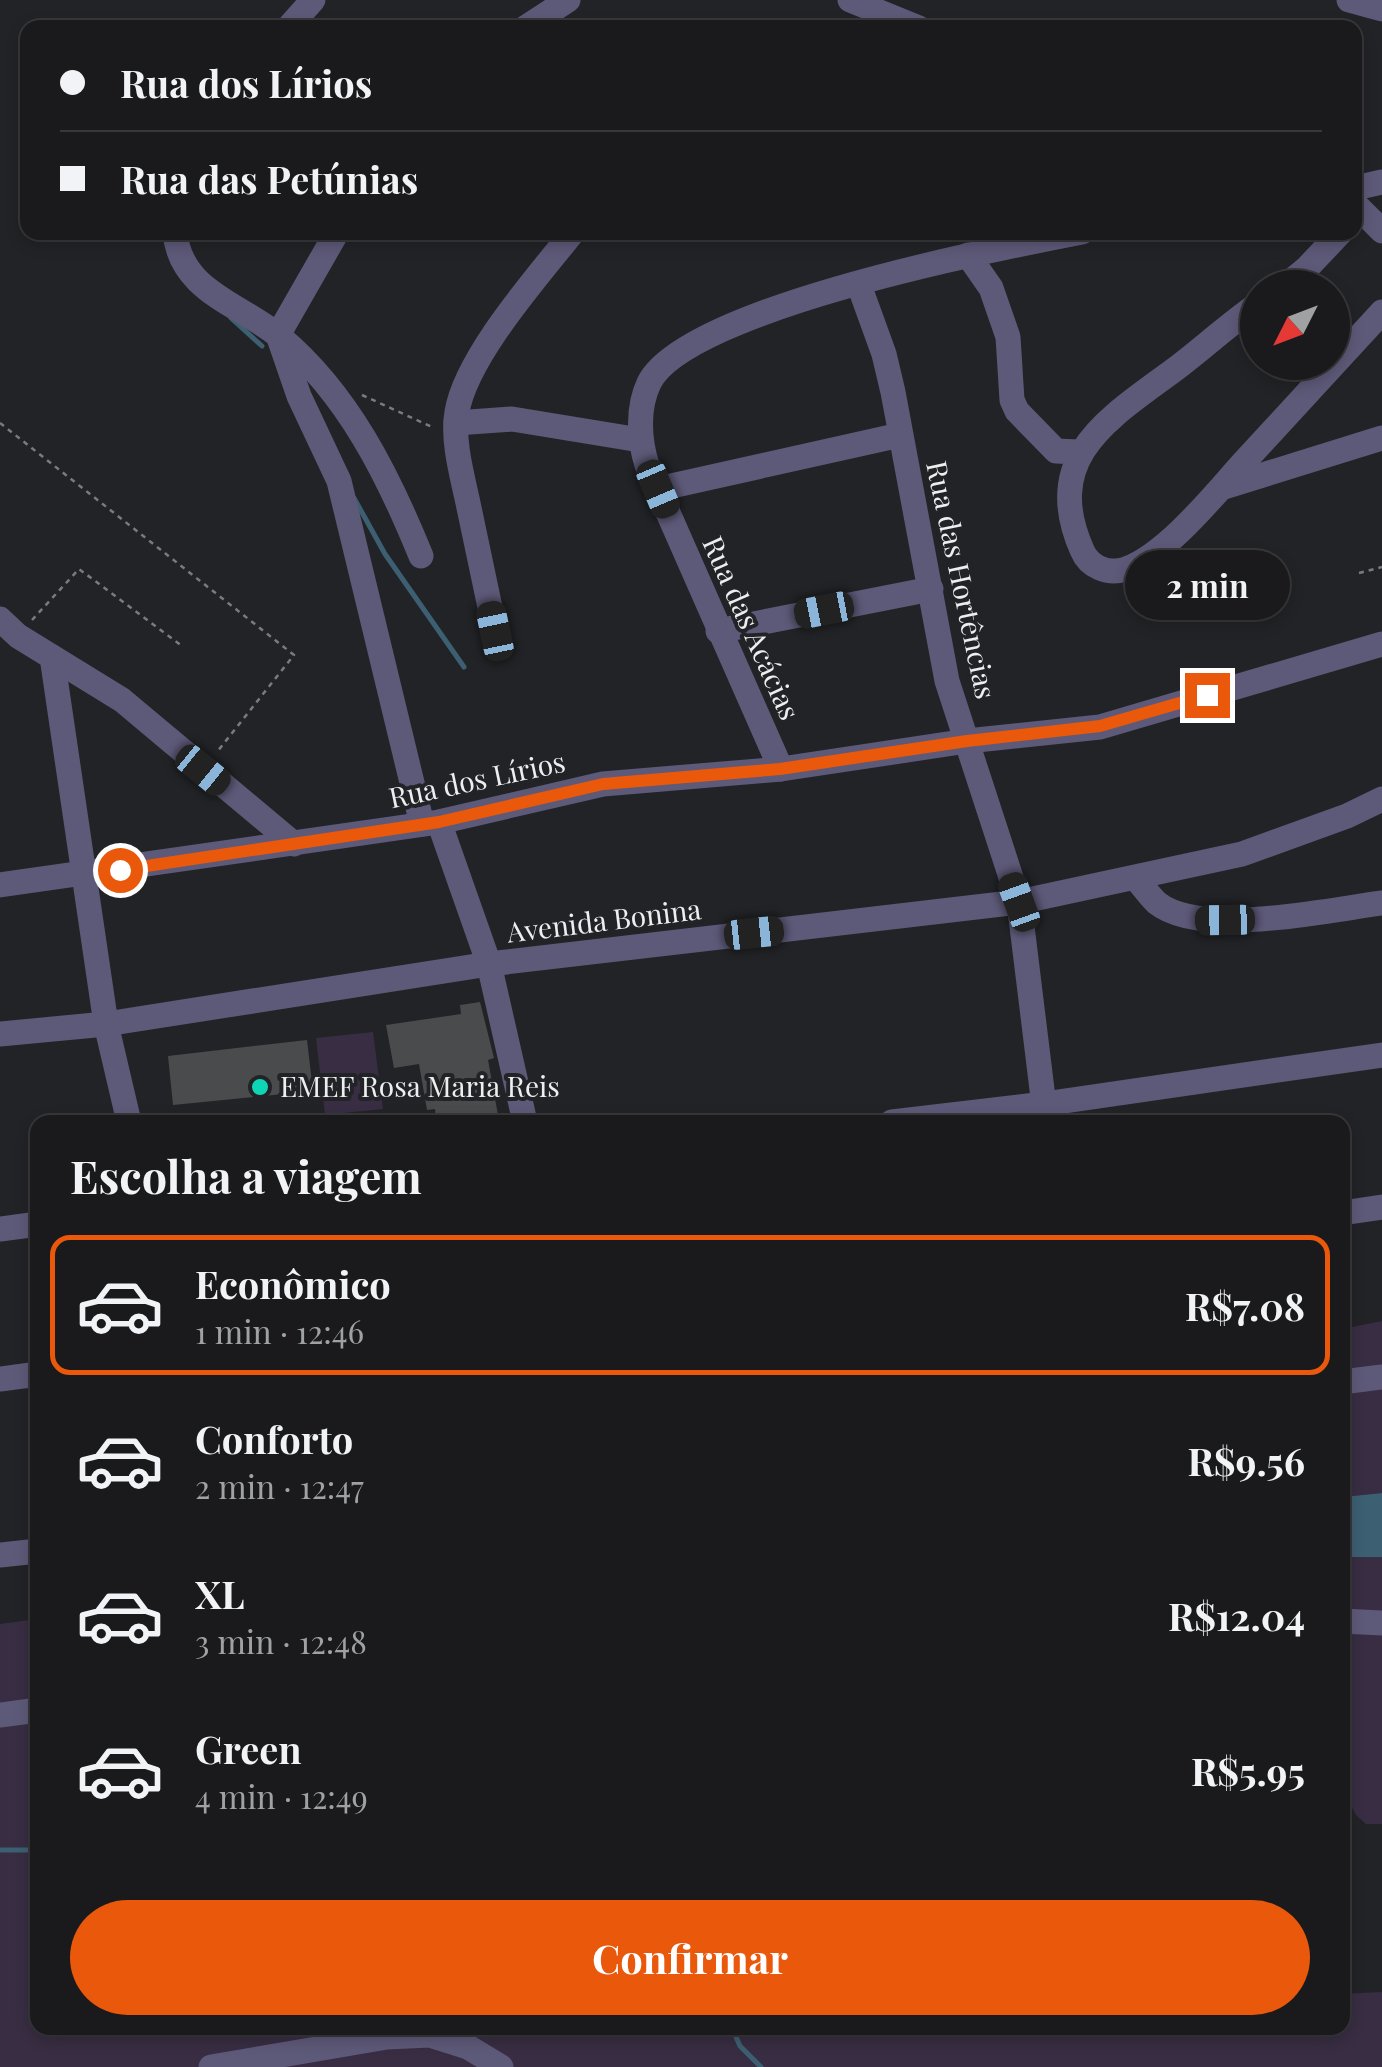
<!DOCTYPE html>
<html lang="pt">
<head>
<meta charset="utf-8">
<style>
  body { margin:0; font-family:"Playfair Display",serif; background:#272729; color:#f1f3f6; height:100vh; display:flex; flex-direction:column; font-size:38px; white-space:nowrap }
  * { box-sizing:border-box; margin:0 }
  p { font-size:32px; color:#9fa1a3 }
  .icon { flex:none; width:55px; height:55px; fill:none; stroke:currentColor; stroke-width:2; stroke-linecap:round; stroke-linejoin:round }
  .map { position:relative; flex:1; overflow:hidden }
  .panel { position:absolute; left:30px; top:1115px; width:1320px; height:920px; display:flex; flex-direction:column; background:#1a1a1c; border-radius:20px; box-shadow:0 5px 15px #0003,0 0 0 2px #38383b }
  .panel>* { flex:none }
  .hud { position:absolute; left:20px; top:20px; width:1342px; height:220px; border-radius:20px; box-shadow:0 5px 15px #0003,0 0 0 2px #38383b; display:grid; align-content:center; height:220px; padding:0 40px; background:#1a1a1c }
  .needle { width:65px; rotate:228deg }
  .fabs { position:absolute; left:1240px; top:270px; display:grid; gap:20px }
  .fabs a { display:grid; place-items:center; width:110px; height:110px; border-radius:50%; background:#1a1a1c; box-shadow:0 5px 15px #0003,0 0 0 2px #38383b; font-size:50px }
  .end { position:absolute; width:45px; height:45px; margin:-22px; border:12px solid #ea580c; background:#fff; box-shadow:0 0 0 5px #fff }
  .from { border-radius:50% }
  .bubble { position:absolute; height:70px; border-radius:35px; background:#1a1a1c; box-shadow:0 5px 15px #0003,0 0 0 2px #38383b; font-size:32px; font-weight:700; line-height:70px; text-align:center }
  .car { position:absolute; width:30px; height:60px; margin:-30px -15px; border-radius:12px; box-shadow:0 0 8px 2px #0007; background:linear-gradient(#222 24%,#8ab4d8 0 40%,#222 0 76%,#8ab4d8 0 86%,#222 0) }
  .hud b { display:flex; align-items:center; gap:35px; height:95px; font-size:38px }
  .hud b+b { border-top:2px solid #38383b }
  .hud i { width:25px; height:25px; background:#f1f3f6 }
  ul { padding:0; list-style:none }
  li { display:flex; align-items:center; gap:30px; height:140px; margin:0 20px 15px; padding:0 20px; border:5px solid transparent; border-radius:20px }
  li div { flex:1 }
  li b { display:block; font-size:38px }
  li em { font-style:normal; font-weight:700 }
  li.on { border-color:#ea580c }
  li>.icon { width:90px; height:90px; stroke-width:1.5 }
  h2 { padding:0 40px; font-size:45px; line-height:120px }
  .button { display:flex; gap:20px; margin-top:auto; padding:20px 40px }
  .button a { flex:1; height:115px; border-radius:60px; background:#ea580c; color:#fff; font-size:40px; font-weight:700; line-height:115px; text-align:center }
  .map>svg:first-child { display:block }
  .green { fill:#382d42 }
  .water { fill:#3d5f72 }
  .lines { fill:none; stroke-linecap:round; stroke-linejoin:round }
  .stream { stroke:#3d5f72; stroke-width:5 }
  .building { fill:#494b4d }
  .path { stroke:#7a7b7e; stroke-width:2.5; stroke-dasharray:5 5; stroke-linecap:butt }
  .minor { stroke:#5d5978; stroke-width:25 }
  .route { stroke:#ea580c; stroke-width:12 }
  .poi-dot { fill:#0ed5b5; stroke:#222326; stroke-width:4 }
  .labels { text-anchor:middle; stroke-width:8; stroke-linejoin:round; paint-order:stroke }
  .street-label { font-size:28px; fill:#edeeef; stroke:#222326 }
  .poi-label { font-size:28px; fill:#edeeef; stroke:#222326; text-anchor:start }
</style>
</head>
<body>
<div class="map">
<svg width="1382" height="2067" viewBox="0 0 1382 2067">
  <rect width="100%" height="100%" fill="#222326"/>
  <g class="green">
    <path d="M373,1032L383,1109L325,1115L316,1038Z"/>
    <path d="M1382,1321V1493L1343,1497L1342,1329Z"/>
    <path d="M1371,1555L1382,1557V1824H1366L1356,1815L1343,1792L1342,1557Z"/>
    <path d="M37,1619L38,2028H1342L1343,1994L1382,1992V2067H0V1624Z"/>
  </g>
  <path class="water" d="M1382,1493V1557H1343V1497Z"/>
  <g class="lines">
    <g class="stream">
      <path d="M231,318L262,346"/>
      <path d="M354,498L385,554L464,667"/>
      <path d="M0,1850H38"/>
      <path d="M732,2028L740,2046L761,2067"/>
    </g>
  </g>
  <g class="building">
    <path d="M480,1002L494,1058L488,1060L498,1115L494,1119L472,1122H436L435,1109L427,1110L419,1064L394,1068L386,1025L461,1014L460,1005Z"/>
    <path d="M307,1040L313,1091L173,1105L168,1056Z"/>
  </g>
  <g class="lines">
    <g class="path">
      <path d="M362,395L432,427"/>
      <path d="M0,423L294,655L217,752"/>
      <path d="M1359,573L1382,567"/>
      <path d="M32,620L79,569L182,646"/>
    </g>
    <g class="minor">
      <path d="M850,0L919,28"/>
      <path d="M1349,0L1382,9"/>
      <path d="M288,28L313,0"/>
      <path d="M525,28L568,0"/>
      <path d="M1355,188L1382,182"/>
      <path d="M1355,204L1382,231"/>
      <path d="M175,232C180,292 241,304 280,337C348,394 388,475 421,556"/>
      <path d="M337,232L278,335L299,396L339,481L422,824"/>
      <path d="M968,255L991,288L1008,337L1012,400L1017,411L1056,451L1079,452"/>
      <path d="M859,285L884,354L893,392L947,681L1019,902L1046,1122"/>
      <path d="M1283,288L1306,269L1341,232"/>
      <path d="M1258,304C1229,324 1202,349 1174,370C1108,419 1041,457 1082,550C1089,567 1108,575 1126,569C1167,554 1214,495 1243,463C1289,413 1336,362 1382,312"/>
      <path d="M456,423L512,419L640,440"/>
      <path d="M1224,487L1382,438"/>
      <path d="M658,489L900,435"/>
      <path d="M0,619L18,636L122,700L294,844"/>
      <path d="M495,631C486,588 477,545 468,503C462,475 452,440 457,412C466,357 538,276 573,232"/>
      <path d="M718,631L931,589"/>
      <path d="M52,657L106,1024L129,1122"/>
      <path d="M781,769L647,465C639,440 637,408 649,383C685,309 999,248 1082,232"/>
      <path d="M439,822L489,964L525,1122"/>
      <path d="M1136,879C1143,886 1149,896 1157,903C1201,938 1327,910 1382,903"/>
      <path d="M0,885L439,822L603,784L781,769L967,741L1100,727L1382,644"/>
      <path d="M0,1034L106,1024L489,964L1019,902L1242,854L1347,816L1382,799"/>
      <path d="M892,1122L1044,1104L1382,1055"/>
      <path d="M1342,1213L1382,1207"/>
      <path d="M0,1229L38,1224"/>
      <path d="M0,1379L38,1374"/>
      <path d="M1342,1382L1382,1377"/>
      <path d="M0,1555L38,1551"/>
      <path d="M1342,1621L1382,1623"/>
      <path d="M0,1715L38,1710"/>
      <path d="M211,2067L387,2037L430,2035L468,2047L501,2067"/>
    </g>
  </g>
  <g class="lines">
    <path class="route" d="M120,870L439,822L603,784L780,769L967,741L1100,726L1207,695"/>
  </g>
  <circle class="poi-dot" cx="260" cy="1087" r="10"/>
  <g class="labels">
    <g class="street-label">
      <text transform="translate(961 580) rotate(78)" y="10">Rua das Hortências</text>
      <text transform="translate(751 628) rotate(66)" y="10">Rua das Acácias</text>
      <text transform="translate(477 780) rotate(-12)" y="10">Rua dos Lírios</text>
      <text transform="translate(604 921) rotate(-7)" y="10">Avenida Bonina</text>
    </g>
    <g class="poi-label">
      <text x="280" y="1097">EMEF Rosa Maria Reis</text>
    </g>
  </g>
</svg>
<div class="fabs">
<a><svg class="needle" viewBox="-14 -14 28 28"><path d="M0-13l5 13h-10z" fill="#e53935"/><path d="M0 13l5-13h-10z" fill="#9fa1a3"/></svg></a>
</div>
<i class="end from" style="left:120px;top:870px"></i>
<i class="end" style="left:1207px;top:695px"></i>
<div class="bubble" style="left:1125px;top:550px;width:165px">2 min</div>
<i class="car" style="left:658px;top:489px;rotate:157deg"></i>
<i class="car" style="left:824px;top:610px;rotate:259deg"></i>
<i class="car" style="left:495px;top:631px;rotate:348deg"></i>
<i class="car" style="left:203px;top:770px;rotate:129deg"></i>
<i class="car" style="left:1019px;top:902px;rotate:340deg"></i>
<i class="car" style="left:1225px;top:920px;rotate:269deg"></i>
<i class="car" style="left:754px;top:933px;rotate:84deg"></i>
<div class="hud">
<b><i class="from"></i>Rua dos Lírios</b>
<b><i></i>Rua das Petúnias</b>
</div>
<section class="panel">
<h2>Escolha a viagem</h2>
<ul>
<li class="on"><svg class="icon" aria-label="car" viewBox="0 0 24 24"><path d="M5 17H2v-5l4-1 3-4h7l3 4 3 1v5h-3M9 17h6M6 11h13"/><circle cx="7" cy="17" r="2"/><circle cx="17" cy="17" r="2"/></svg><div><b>Econômico</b><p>1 min · 12:46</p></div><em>R$7.08</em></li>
<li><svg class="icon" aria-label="car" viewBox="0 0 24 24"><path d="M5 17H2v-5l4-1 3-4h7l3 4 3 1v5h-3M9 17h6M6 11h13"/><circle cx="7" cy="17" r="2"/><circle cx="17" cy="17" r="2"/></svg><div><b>Conforto</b><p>2 min · 12:47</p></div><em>R$9.56</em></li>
<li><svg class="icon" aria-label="car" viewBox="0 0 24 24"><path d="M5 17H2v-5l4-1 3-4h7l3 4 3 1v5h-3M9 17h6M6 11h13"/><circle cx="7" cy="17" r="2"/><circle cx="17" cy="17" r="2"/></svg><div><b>XL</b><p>3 min · 12:48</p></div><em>R$12.04</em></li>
<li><svg class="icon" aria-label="car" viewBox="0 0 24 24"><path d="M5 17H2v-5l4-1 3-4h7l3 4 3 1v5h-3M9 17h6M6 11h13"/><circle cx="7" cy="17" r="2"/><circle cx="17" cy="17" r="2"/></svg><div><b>Green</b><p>4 min · 12:49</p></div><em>R$5.95</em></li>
</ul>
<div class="button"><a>Confirmar</a></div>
</section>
</div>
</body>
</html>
